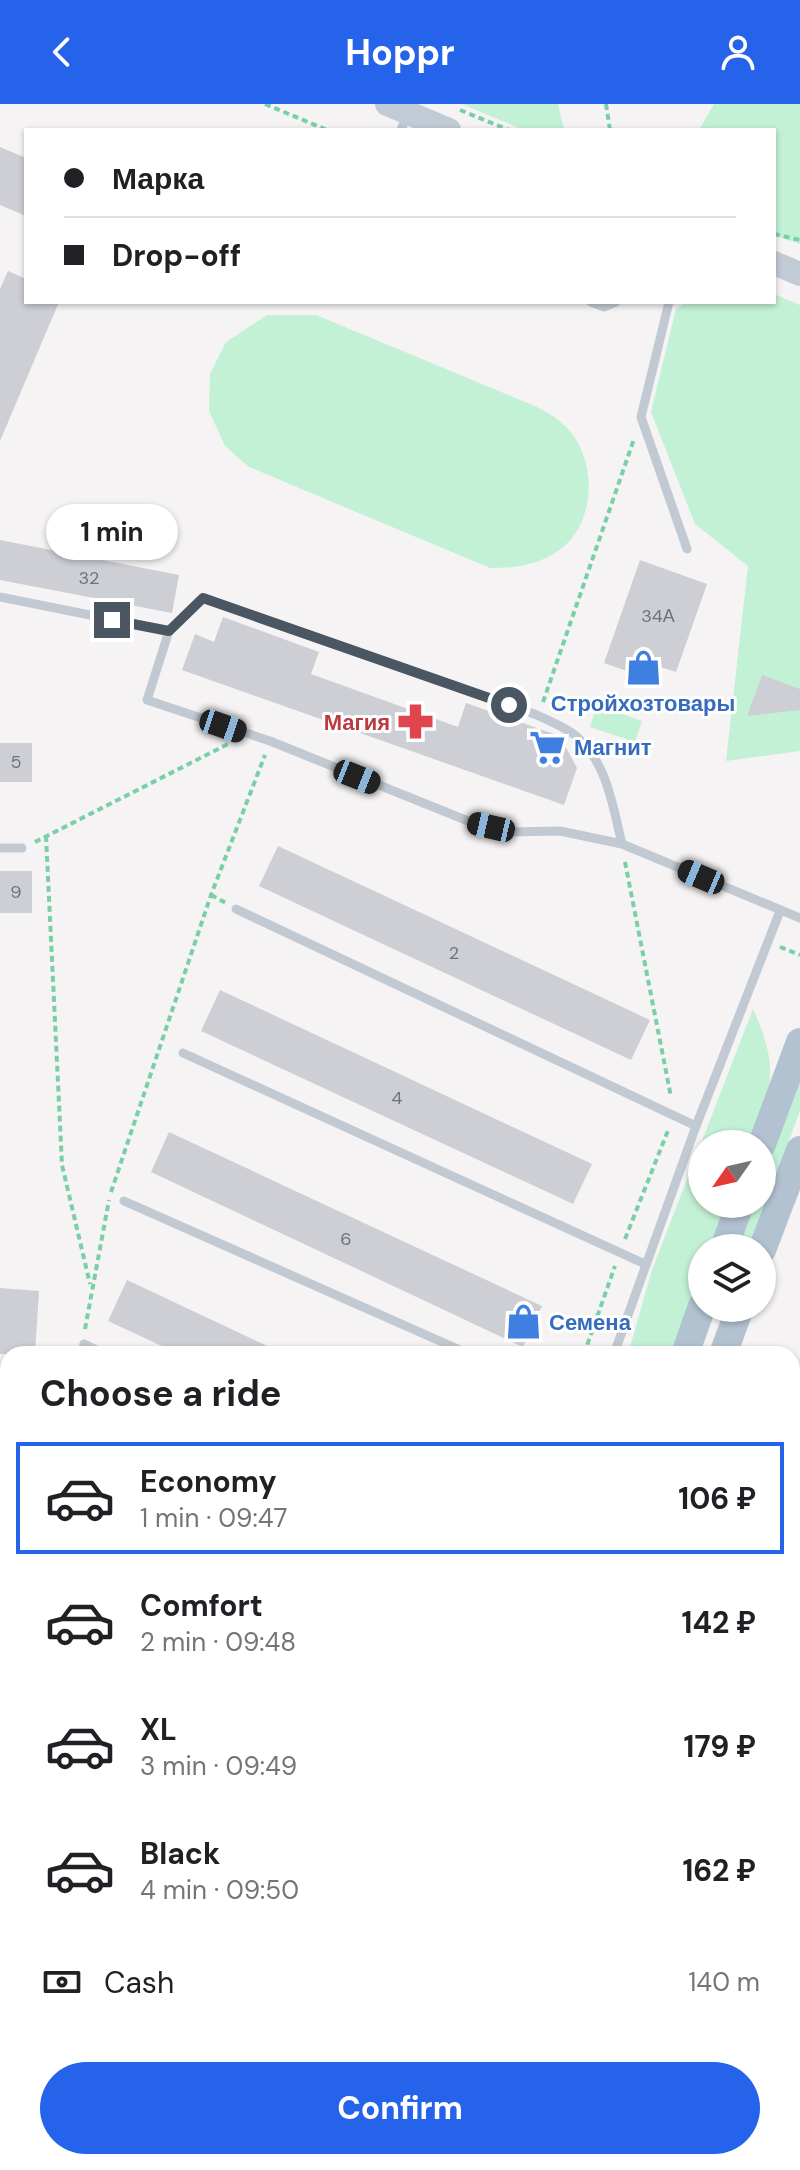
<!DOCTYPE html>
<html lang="en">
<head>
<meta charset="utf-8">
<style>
  body { margin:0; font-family:"DM Sans",sans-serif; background:#f2f2f2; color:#202124; height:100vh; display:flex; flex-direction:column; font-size:30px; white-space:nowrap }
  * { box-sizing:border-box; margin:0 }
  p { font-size:26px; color:#757577 }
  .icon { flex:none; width:44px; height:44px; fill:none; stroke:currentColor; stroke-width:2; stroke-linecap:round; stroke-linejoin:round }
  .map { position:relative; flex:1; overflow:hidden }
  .side { position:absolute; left:0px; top:1242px; width:800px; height:824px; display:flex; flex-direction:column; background:#fff; border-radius:24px 24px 0 0; box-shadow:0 2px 6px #0004 }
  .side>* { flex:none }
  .hud { position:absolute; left:24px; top:24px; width:752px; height:176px; border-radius:0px; box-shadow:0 2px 6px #0004; display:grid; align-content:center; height:176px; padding:0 40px; background:#fff }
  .needle { width:52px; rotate:236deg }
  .fabs { position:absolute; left:688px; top:1026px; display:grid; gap:16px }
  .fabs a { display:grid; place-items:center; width:88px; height:88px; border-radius:50%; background:#fff; box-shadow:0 2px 6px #0004; font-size:40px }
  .end { position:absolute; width:36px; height:36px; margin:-18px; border:10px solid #4a5661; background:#fff; box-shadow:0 0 0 4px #fff }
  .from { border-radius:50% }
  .bubble { position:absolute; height:56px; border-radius:28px; background:#fff; box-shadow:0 2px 6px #0004; font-size:26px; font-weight:700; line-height:56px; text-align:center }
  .car { position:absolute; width:24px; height:48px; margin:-24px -12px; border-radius:10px; box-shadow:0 0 6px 2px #0007; background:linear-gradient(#222 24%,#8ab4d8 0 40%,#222 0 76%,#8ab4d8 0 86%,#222 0) }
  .hud b { display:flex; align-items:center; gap:28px; height:76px; font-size:30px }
  .hud b+b { border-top:2px solid #e0e0e0 }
  .hud i { width:20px; height:20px; background:#202124 }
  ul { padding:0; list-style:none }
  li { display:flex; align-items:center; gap:24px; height:112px; margin:0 16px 12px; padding:0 24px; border:4px solid transparent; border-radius:0px }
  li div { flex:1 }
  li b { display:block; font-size:30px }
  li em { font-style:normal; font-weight:700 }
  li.selected { border-color:#2563eb }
  li>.icon { width:72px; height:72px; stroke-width:1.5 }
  h2 { padding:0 40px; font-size:36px; line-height:96px }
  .pay { display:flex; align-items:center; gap:20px; height:88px; padding:0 40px; font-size:30px }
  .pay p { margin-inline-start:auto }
  .button { display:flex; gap:16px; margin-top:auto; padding:16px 40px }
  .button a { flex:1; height:92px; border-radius:48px; background:#2563eb; color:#fff; font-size:32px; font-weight:700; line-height:92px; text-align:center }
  header { display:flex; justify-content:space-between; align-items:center; height:104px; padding:0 40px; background:#2563eb; color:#fff; font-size:36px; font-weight:700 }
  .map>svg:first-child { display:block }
  .green { fill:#c3f1d5 }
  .building { fill:#cdcfd5 }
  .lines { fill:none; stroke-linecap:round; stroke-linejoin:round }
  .path { stroke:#7ad0a6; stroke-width:4; stroke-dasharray:6 4; stroke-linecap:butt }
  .lane { stroke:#c1cad2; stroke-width:9 }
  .secondary { stroke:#c1cbd6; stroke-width:24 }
  .primary { stroke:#b3c2d1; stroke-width:28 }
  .route { stroke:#4a5661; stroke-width:10 }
  .labels { text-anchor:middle; stroke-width:6; stroke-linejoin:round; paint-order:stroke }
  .number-label { font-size:18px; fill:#6b747e }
  .shop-label { font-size:22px; font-weight:bold; fill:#366cbe; stroke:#fff; text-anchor:start }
  .health-label { font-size:22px; font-weight:bold; fill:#be3a42; stroke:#fff; text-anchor:end }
</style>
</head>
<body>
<header><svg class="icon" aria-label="back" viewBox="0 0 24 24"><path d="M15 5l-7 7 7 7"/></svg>Hoppr<svg class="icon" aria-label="person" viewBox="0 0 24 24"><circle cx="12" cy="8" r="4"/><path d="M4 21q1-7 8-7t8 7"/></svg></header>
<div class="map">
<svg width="800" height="2066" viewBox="0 0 800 2066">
  <rect width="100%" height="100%" fill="#f5f3f3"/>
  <g class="green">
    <path d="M462,0H558L564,26H524Z"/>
    <path d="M714,0H800V140L774,131V26H699Z"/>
    <path d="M774,190L800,201V647L726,657L748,462L695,420L651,308L676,205L687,198H774Z"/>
    <path d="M267,211H316L537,303C546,308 556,313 563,320C599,352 598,423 555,449C534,462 513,464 490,464L249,363L225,342L209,307L210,270L226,238Z"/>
    <path d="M597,601L642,617L635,638L590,623Z"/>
    <path d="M753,905C779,963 773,983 752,1040H702V1100H730L714,1144H702V1177L675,1250H628L652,1166Z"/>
    <path d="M800,976V1007L749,1144H737L754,1100H762V1077Z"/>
    <path d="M571,2058H676L673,2066H571Z"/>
  </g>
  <g class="building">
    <path d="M0,43L26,54V112L0,101Z"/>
    <path d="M8,167L26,175V198H59L0,337V185Z"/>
    <path d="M0,436L179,471L172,509L0,476Z"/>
    <path d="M640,456L707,480L676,568L657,562L652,576L604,559Z"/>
    <path d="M223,513L319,548L311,570L458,623L466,599L560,632L577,664L564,701L182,566L195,530L214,538Z"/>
    <path d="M762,571L800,585V606L747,612Z"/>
    <rect x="0" y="639" width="32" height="39"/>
    <path d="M278,742L650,916L631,956L259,782Z"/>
    <rect x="0" y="767" width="32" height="42"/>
    <path d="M220,886L592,1060L573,1100L201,927Z"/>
    <path d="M169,1028L542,1202L523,1243L151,1068Z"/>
    <path d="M127,1176L284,1250H179L108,1217Z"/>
    <path d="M0,1184L39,1187L35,1250H0Z"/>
  </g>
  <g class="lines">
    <g class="path">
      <path d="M265,0L327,26"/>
      <path d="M606,0L610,26"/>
      <path d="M460,6L509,26"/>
      <path d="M774,130L800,136"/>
      <path d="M543,598L634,335"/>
      <path d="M46,732L62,1061L90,1180"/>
      <path d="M35,738L230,639"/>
      <path d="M625,758L671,993"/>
      <path d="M211,791L226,799"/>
      <path d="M780,843L800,851"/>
      <path d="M111,1088L211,791L265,651"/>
      <path d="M625,1135L669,1024"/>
      <path d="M85,1225L109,1096"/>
      <path d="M584,1250L615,1162"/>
      <path d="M792,1934L800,1936"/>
      <path d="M689,2059L691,2058"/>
      <path d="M394,2066H411"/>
    </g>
    <g class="lane">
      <path d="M401,26L408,9"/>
      <path d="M591,198L604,203L616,198"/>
      <path d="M669,198L641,313L687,445"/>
      <path d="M0,493L169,527L147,596L270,637L473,719L508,728L560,727L622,740L800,814"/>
      <path d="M169,527L203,494L537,611C549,617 565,623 576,632C607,658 613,703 622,740"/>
      <path d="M0,744H22"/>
      <path d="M236,805L696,1022"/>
      <path d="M183,949L645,1160"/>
      <path d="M124,1097L469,1250"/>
      <path d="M82,1250L84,1240L105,1250"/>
      <path d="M614,1250L696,1022L780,807"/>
      <path d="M792,1344L800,1320"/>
      <path d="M792,1431L800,1432"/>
      <path d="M0,1557H8"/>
      <path d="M0,1694L8,1695"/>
      <path d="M0,1744L8,1703"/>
      <path d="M0,1769L8,1771"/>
      <path d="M792,1892L800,1841"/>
      <path d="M0,1973L8,1975"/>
      <path d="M792,2014L800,2016"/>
      <path d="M790,2058L795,2066"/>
      <path d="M342,2066L355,2058"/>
    </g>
    <g class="secondary">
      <path d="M387,0L449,26"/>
      <path d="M774,159L800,170"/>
    </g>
    <g class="primary">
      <path d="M762,1040L800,938"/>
      <path d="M724,1144L740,1100"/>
      <path d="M762,1146L800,1046"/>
      <path d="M685,1250L702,1202"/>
      <path d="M723,1250L740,1204"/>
      <path d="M563,2058L564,2066"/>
      <path d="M506,2066L510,2058"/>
    </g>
  </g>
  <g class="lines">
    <path class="route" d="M112,516L169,527L203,494L509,601"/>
  </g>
  <defs>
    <symbol id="shop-bare" viewBox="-9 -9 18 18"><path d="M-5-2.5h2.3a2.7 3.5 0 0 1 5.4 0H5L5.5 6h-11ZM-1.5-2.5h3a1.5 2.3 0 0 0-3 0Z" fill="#3f7fe0" stroke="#fff" stroke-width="2.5" paint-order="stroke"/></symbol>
    <symbol id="pharmacy-bare" viewBox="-9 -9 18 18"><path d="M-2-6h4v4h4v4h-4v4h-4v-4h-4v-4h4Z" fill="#e0444e" stroke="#fff" stroke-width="2.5" paint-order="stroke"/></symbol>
    <symbol id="supermarket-bare" viewBox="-9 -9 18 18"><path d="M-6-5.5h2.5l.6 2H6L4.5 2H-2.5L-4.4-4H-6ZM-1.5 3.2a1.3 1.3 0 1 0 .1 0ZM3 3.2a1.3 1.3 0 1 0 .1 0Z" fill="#3f7fe0" stroke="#fff" stroke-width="2.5" paint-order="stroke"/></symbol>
  </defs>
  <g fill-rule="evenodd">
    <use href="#shop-bare" x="618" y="538" width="51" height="51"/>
    <use href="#pharmacy-bare" x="390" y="592" width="51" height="51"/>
    <use href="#supermarket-bare" x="522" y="618" width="51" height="51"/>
    <use href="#shop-bare" x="498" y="1192" width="51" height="51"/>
  </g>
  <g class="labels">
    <g class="number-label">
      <text x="89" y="480">32</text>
      <text x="658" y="518">34А</text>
      <text x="16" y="664">5</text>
      <text x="16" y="794">9</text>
      <text x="454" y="855">2</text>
      <text x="397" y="1000">4</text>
      <text x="346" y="1141">6</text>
    </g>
    <g class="shop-label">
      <text x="643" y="607" text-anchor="middle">Стройхозтовары</text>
      <text x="574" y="651">Магнит</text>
      <text x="549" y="1226">Семена</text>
    </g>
    <g class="health-label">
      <text x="390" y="626">Магия</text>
    </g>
  </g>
</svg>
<div class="fabs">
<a><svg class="needle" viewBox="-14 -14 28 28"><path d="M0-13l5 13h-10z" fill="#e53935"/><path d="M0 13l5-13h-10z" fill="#757577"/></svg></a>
<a><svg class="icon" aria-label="layers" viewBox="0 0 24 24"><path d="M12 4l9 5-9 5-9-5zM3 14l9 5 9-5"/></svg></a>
</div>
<i class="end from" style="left:509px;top:601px"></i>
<i class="end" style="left:112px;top:516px"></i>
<div class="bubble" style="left:46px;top:400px;width:132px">1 min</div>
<i class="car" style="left:223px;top:622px;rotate:109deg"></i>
<i class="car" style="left:357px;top:673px;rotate:112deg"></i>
<i class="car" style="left:491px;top:723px;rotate:283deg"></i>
<i class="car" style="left:701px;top:773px;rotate:293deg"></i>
<div class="hud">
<b><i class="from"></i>Марка</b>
<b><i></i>Drop-off</b>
</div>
<section class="side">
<h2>Choose a ride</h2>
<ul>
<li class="selected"><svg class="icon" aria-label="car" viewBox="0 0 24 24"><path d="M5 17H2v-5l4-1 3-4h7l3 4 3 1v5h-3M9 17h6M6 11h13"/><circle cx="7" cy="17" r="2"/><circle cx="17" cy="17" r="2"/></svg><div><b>Economy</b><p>1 min · 09:47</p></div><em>106 ₽</em></li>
<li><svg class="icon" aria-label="car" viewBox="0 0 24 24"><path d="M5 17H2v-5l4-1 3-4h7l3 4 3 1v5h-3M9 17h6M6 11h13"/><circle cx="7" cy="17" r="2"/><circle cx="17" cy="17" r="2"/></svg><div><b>Comfort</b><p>2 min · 09:48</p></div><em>142 ₽</em></li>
<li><svg class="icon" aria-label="car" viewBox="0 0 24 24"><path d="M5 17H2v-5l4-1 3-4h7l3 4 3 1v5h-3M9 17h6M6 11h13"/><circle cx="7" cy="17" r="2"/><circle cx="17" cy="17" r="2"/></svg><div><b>XL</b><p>3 min · 09:49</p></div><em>179 ₽</em></li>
<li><svg class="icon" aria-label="car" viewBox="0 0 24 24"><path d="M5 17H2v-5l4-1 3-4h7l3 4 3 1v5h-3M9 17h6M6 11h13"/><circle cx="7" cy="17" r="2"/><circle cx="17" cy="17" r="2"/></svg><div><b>Black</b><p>4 min · 09:50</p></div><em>162 ₽</em></li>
</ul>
<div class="pay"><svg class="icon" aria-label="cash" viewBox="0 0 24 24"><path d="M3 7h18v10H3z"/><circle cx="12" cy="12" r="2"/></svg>Cash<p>140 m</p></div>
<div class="button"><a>Confirm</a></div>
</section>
</div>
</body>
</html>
